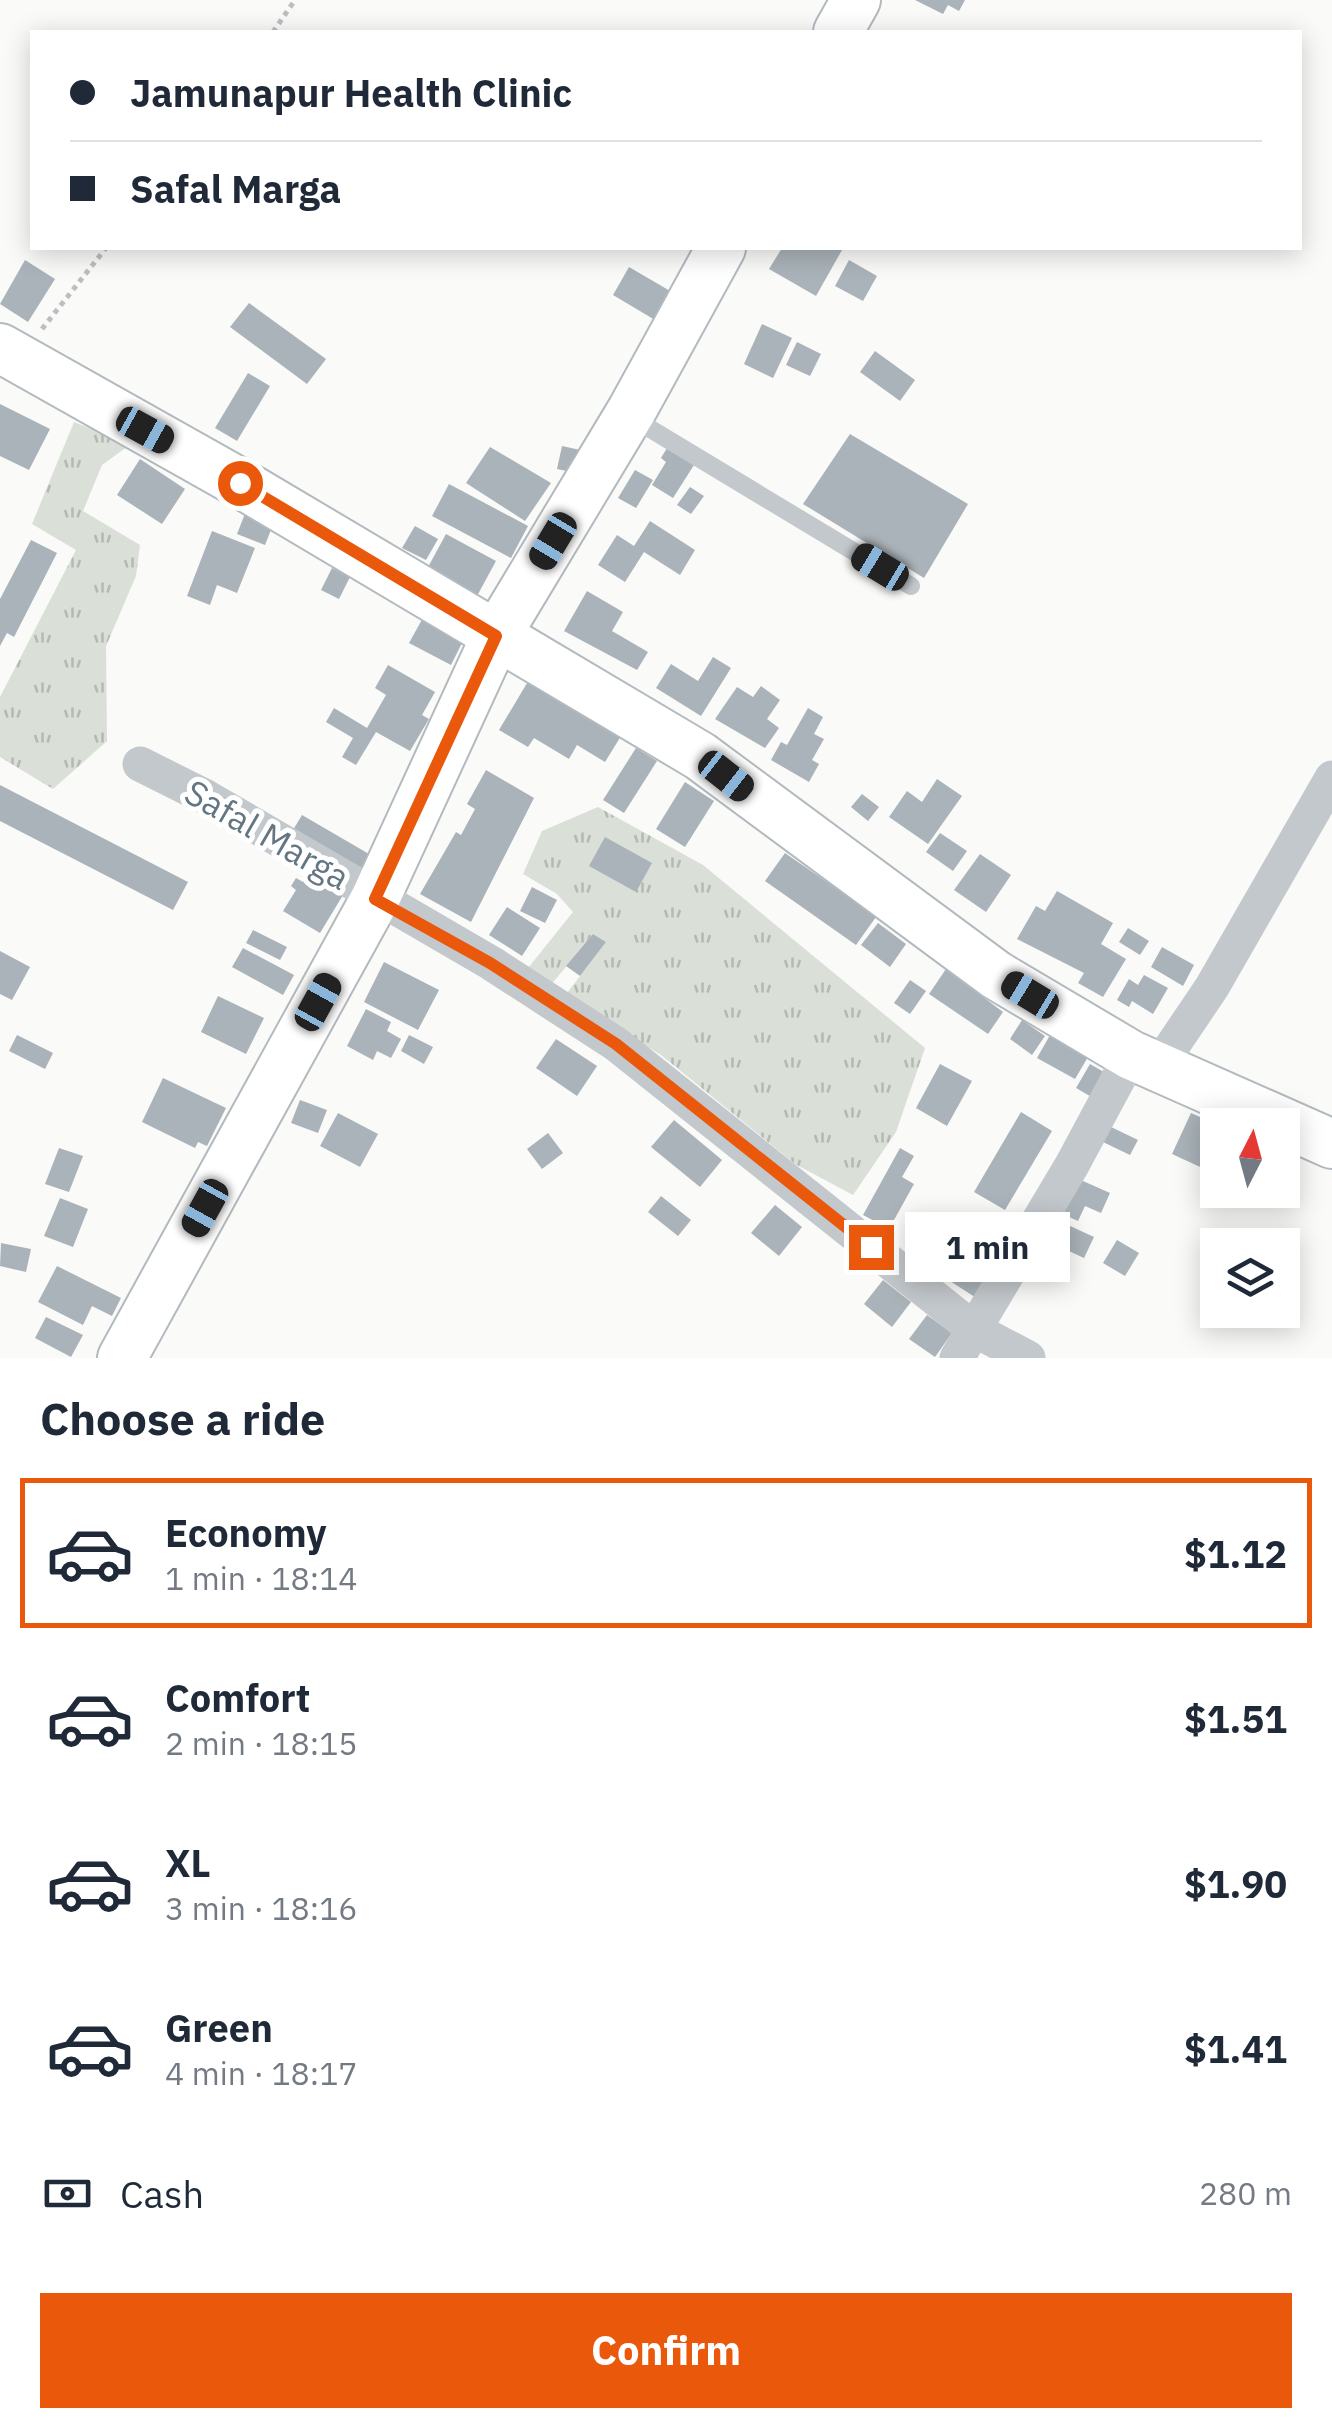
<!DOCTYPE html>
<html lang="en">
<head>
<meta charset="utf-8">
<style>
  body { margin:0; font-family:"IBM Plex Sans",sans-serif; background:#f6f6f7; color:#1f2937; height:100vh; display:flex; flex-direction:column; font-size:38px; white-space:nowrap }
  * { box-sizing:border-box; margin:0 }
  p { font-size:32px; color:#747a83 }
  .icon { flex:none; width:55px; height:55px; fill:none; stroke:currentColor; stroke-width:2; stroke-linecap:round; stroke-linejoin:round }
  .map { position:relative; height:1358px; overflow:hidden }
  .sheet { display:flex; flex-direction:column; background:#fff; flex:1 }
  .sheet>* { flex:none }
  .top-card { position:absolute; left:30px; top:30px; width:1272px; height:220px; border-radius:0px; box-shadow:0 5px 25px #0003; display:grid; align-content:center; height:220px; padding:0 40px; background:#fff }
  .needle { width:65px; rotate:6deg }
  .controls { position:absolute; left:1200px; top:1108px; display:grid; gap:20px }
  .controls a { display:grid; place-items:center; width:100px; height:100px; border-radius:0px; background:#fff; box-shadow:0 5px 25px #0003; font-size:50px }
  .end { position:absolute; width:45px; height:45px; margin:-22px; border:12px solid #ea580c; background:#fff; box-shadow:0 0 0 5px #fff }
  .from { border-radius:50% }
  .bubble { position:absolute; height:70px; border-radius:0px; background:#fff; box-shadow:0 5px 25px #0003; font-size:32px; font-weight:800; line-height:70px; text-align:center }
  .car { position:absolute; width:30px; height:60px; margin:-30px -15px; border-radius:12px; box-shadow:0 0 8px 2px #0007; background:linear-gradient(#222 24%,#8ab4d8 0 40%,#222 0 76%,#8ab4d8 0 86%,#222 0) }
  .top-card b { display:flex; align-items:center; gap:35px; height:95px; font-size:38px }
  .top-card b+b { border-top:2px solid #e0e1e3 }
  .top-card i { width:25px; height:25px; background:#1f2937 }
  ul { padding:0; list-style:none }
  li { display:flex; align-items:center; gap:30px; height:150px; margin:0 20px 15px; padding:0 20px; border:5px solid transparent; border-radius:0px }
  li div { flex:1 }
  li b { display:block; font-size:38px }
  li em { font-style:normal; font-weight:800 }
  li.selected { border-color:#ea580c }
  li>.icon { width:90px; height:90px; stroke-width:1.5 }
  h2 { padding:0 40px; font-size:45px; line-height:120px }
  .pay { display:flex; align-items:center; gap:25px; height:110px; padding:0 40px; font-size:38px }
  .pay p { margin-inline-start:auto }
  .primary-button { display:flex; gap:20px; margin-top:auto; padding:20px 40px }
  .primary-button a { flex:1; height:115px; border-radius:0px; background:#ea580c; color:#fff; font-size:40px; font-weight:800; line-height:115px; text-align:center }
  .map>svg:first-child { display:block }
  .grass { fill:url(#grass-tufts) }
  .building { fill:#aab3b9 }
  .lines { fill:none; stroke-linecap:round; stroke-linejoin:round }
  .secondary-casing { stroke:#b3babf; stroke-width:52 }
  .path { stroke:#bbbfc2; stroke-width:5; stroke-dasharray:5 5; stroke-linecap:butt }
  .lane { stroke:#c3c8cc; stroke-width:18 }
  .street { stroke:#c3c8cc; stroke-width:35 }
  .secondary { stroke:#fff; stroke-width:48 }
  .route { stroke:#ea580c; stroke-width:12 }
  .labels { text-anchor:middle; stroke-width:10; stroke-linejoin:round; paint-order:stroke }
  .street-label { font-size:35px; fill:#657683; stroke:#fff }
</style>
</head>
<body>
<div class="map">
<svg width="1332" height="1358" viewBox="0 0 1332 1358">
  <defs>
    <pattern id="grass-tufts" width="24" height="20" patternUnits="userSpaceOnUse" patternTransform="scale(2.5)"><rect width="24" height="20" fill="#dadfd7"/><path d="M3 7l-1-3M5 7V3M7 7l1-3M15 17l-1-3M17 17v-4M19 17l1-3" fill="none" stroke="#b4b9b4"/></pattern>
  </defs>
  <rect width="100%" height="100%" fill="#fafaf8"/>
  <g class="grass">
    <path d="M74,422L131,444L102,465L83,511L140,545L136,576L106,646L107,741L53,789L0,757V697L76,550L32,524Z"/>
    <path d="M598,807L703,865L925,1048L896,1132L853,1195L795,1164L661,1055L564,997L606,942L593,934L550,986L528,968L573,912L557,894L523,874L542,831Z"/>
  </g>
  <g class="building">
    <path d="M915,0H965L959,11L948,5L943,14Z"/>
    <path d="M782,248H837L842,250L816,296L769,269Z"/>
    <path d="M25,260L55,279L28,322L0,304Z"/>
    <path d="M849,260L877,276L863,301L835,286Z"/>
    <path d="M629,267L677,295L660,323L613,295Z"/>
    <path d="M249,303L326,359L307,384L230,327Z"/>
    <path d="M762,324L792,338L773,378L744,364Z"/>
    <path d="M797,342L821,354L810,376L786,365Z"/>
    <path d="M875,351L915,380L900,401L860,372Z"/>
    <path d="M248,373L270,386L237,441L215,428Z"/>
    <path d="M0,404L50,429L29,470L0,456Z"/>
    <path d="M850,434L968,504L924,578L803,504Z"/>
    <path d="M562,446L585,451L581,474L557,469Z"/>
    <path d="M490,447L551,483L525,521L466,483Z"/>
    <path d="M667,448L694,465L673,498L652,485L666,462L661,458Z"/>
    <path d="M140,459L185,489L162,524L117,495Z"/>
    <path d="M635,470L653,480L636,508L618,498Z"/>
    <path d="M449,484L528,526L511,558L432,516Z"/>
    <path d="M690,487L704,496L691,514L677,505Z"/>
    <path d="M248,506L276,517L265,545L237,534Z"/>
    <path d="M650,521L695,550L680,575L644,552L625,582L598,565L617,535L634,546Z"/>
    <path d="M415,526L438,539L426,560L402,548Z"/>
    <path d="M212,531L255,548L237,593L217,585L210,605L187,596Z"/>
    <path d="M446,534L496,561L477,596L427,569Z"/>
    <path d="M31,540L57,553L14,637L7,633L0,646V599Z"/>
    <path d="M332,568L350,577L339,599L321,590Z"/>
    <path d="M587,591L623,612L612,631L648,652L637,670L564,631Z"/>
    <path d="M424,616L465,637L451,665L409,643Z"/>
    <path d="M713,657L731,668L701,716L656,688L671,664L698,681Z"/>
    <path d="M388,665L435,692L422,715L429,719L410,751L376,732L356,765L342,757L353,738L326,722L334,708L367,728L386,695L375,688Z"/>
    <path d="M533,673L626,728L605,762L577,745L569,759L534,738L528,747L499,730Z"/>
    <path d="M761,686L780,700L767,719L779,728L765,748L715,719L737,687L753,697Z"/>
    <path d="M808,708L823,717L814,734L824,739L812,760L819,764L809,782L771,760L781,742L787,745Z"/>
    <path d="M636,748L657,761L624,813L603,800Z"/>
    <path d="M486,770L534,798L471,922L420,894L456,832L461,835L475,809L467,804Z"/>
    <path d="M937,779L962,796L928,844L889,817L907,791L922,802Z"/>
    <path d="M685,782L714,801L685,847L656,829Z"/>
    <path d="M0,785L188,882L173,910L0,821Z"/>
    <path d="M862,794L879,807L868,821L851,807Z"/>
    <path d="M302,815L369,854L354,880L287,840Z"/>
    <path d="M940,833L967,851L953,871L926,852Z"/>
    <path d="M605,837L652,863L636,892L589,866Z"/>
    <path d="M785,853L840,891L844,885L881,910L856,945L765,881Z"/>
    <path d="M980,854L1011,875L986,912L954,890Z"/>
    <path d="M308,874L343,895L320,933L283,911L296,890L291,886L296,878L303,882Z"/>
    <path d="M532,887L557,900L545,923L520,911Z"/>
    <path d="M1057,891L1113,923L1101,944L1126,959L1103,997L1078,983L1084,973L1017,939L1036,906L1045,911Z"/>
    <path d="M507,907L540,928L522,956L489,935Z"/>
    <path d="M878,923L906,944L890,967L861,945Z"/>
    <path d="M1128,928L1149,941L1140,955L1119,942Z"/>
    <path d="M253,930L287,947L280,960L246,943Z"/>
    <path d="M593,934L606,942L580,976L566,966Z"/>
    <path d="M1162,947L1194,965L1183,986L1151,967Z"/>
    <path d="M243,948L294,975L283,995L232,967Z"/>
    <path d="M0,951L30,967L12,1000L0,994Z"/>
    <path d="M384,962L439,990L418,1030L364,1002Z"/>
    <path d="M946,969L1003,1012L988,1034L929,994Z"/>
    <path d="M1144,975L1168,988L1153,1014L1132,1001L1129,1007L1117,1000L1129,979L1138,985Z"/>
    <path d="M910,980L926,991L910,1014L894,1003Z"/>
    <path d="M218,996L264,1018L246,1054L201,1032Z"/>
    <path d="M366,1009L391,1022L387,1031L401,1039L391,1058L377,1051L373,1060L347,1046Z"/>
    <path d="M1022,1020L1045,1036L1032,1055L1010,1039Z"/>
    <path d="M17,1035L53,1053L45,1069L9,1051Z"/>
    <path d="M409,1035L433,1047L424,1064L401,1051Z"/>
    <path d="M1050,1035L1088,1057L1075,1079L1037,1058Z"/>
    <path d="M556,1039L597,1066L577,1096L536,1068Z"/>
    <path d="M940,1064L972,1081L947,1126L916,1108Z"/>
    <path d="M1090,1064L1116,1079L1102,1103L1076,1088Z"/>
    <path d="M163,1078L226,1108L207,1146L198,1142L195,1148L142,1122Z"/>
    <path d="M300,1100L327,1110L318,1133L291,1123Z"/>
    <path d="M1021,1112L1052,1131L1005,1210L974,1192Z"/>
    <path d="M338,1113L378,1134L360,1167L320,1146Z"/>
    <path d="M1191,1113L1218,1125V1158L1211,1172L1172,1154Z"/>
    <path d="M674,1120L722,1160L700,1187L651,1147Z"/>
    <path d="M1111,1127L1138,1140L1130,1155L1103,1142Z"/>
    <path d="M548,1133L563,1153L542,1169L527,1149Z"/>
    <path d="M59,1148L83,1156L69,1192L45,1184Z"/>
    <path d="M900,1148L914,1156L902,1177L914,1184L889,1229L863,1215Z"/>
    <path d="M1074,1177L1110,1193L1101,1213L1085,1206L1078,1221L1058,1212Z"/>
    <path d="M661,1196L691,1220L678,1236L648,1212Z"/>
    <path d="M60,1198L88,1209L73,1247L44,1236Z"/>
    <path d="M775,1205L802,1227L779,1256L751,1233Z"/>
    <path d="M1068,1225L1094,1237L1084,1258L1058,1246Z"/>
    <path d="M953,1232L977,1248L984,1239L1013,1258L984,1303L930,1268Z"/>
    <path d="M1117,1240L1139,1253L1125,1276L1103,1263Z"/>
    <path d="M1,1243L31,1249L26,1272L0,1266Z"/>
    <path d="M57,1266L121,1298L112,1316L92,1306L83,1325L38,1302Z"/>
    <path d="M883,1280L911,1302L892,1327L864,1304Z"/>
    <path d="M927,1315L952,1333L935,1357L909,1339Z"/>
    <path d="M46,1317L83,1335L71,1357L35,1338Z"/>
  </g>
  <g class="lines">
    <defs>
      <g id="secondary">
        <path d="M838,32L856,0"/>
        <path d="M0,348L240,483L700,756L996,975L1131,1055L1332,1144"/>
        <path d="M122,1358L375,899L496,636L632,410L721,248"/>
      </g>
    </defs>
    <use href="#secondary" class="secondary-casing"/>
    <g class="path">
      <path d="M273,32L295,0"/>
      <path d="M42,329L106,248"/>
    </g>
    <path class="lane" d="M629,416L911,586"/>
    <g class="street">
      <path d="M140,764L206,797L491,963L616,1044L975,1330L1028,1358"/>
      <path d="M1158,1067L1212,987L1332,778"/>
      <path d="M957,1358L1072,1165L1131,1055"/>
    </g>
    <use href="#secondary" class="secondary"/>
  </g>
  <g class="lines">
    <path class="route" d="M240,483L496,636L375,899L490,963L616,1044L871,1247"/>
  </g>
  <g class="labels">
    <g class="street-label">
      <text transform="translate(267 835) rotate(30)" y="12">Safal Marga</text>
    </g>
  </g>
</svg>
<div class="controls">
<a><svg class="needle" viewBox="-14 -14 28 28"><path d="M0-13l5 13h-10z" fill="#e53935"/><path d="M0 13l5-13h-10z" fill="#747a83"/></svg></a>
<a><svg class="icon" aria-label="layers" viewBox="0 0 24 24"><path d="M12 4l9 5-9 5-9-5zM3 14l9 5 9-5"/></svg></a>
</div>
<i class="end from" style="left:240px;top:483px"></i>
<i class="end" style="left:871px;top:1247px"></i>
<div class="bubble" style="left:905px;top:1212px;width:165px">1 min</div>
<i class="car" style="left:145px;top:430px;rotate:119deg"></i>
<i class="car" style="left:553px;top:541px;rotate:211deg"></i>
<i class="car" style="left:880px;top:567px;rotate:301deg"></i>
<i class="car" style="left:726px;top:776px;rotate:128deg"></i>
<i class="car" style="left:1030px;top:995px;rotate:301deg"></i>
<i class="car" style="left:318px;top:1002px;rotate:29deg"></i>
<i class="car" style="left:205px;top:1208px;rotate:209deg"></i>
<div class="top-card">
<b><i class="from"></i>Jamunapur Health Clinic</b>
<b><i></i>Safal Marga</b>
</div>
</div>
<section class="sheet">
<h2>Choose a ride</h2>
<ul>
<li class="selected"><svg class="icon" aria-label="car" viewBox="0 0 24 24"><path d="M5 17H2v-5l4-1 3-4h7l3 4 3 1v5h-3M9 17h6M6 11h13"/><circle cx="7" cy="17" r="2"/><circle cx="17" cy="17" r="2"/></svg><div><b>Economy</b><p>1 min · 18:14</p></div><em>$1.12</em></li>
<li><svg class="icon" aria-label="car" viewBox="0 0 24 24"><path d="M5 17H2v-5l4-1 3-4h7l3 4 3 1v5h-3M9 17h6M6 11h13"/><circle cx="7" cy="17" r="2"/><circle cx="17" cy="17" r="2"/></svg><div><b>Comfort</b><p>2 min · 18:15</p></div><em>$1.51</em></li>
<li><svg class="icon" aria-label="car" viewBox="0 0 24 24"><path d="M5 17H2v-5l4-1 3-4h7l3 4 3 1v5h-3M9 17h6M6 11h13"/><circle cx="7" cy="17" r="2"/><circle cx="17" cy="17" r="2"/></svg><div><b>XL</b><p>3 min · 18:16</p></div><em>$1.90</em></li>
<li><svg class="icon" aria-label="car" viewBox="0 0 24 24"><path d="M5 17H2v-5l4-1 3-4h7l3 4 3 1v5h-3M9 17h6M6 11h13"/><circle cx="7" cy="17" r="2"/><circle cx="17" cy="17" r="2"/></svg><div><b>Green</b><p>4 min · 18:17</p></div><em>$1.41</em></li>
</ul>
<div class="pay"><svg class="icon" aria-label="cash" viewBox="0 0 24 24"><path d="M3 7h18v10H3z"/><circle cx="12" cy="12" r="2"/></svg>Cash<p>280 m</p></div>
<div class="primary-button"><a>Confirm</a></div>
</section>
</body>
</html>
